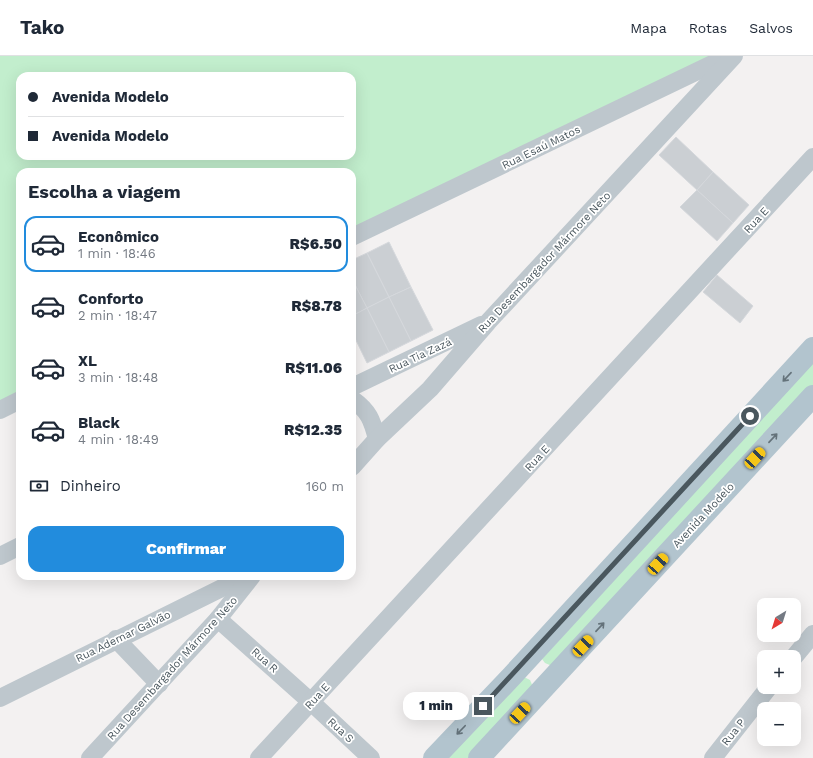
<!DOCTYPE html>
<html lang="pt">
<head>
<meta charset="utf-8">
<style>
  body { margin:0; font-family:"Work Sans",sans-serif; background:#f2f2f3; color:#1f2937; height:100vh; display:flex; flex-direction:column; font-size:15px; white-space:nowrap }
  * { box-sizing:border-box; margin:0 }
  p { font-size:13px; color:#747a83 }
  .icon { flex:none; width:22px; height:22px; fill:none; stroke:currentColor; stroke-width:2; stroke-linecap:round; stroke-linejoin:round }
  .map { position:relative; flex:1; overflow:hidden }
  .panel { position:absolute; left:16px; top:112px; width:340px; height:412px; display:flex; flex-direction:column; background:#fff; border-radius:12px; box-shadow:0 4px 16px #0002 }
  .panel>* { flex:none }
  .hud { position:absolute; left:16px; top:16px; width:340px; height:88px; border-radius:12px; box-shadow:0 4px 16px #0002; display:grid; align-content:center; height:88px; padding:0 12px; background:#fff }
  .needle { width:26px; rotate:218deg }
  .buttons { position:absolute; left:757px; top:542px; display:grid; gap:8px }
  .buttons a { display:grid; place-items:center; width:44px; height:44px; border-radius:8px; background:#fff; box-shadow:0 4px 16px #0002; font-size:20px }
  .end { position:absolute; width:18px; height:18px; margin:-9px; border:5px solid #4a575e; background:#fff; box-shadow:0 0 0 2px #fff }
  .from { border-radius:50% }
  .bubble { position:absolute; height:28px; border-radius:12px; background:#fff; box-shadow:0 4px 16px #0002; font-size:13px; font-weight:800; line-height:28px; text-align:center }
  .car { position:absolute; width:12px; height:24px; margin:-12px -6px; border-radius:5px; box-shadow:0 0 3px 1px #0007; background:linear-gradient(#f5c518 24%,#345 0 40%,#f5c518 0 76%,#345 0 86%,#f5c518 0) }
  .hud b { display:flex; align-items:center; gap:14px; height:38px; font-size:15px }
  .hud b+b { border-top:1px solid #e0e1e3 }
  .hud i { width:10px; height:10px; background:#1f2937 }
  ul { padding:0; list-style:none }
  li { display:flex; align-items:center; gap:12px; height:56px; margin:0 8px 6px; padding:0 4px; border:2px solid transparent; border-radius:12px }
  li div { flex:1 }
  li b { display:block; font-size:15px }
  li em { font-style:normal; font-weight:800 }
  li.selected { border-color:#228cdd }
  li>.icon { width:36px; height:36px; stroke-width:1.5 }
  h2 { padding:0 12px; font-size:18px; line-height:48px }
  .pay { display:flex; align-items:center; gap:10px; height:44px; padding:0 12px; font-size:15px }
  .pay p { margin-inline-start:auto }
  .primary-button { display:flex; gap:8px; margin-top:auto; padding:8px 12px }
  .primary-button a { flex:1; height:46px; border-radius:12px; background:#228cdd; color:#fff; font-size:16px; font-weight:800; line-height:46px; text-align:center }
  header { display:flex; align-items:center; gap:24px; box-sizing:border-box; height:56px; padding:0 20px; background:#fff; border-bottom:1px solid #e0e1e3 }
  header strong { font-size:19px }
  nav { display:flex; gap:22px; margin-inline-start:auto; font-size:14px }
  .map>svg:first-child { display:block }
  .green { fill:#c2eecd; fill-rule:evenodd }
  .building { fill:#cbcfd3; stroke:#d5d8dc }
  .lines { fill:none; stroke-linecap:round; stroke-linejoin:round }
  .minor { stroke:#bec7cd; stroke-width:18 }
  .major { stroke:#b2c4ce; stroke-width:22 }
  .oneway { stroke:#64727a }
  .route { stroke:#4a575e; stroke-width:5 }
  .labels { text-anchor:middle; stroke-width:3.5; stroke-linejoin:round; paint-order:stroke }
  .street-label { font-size:11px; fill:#4a575e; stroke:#fff }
</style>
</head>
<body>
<header>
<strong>Tako</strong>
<nav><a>Mapa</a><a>Rotas</a><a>Salvos</a></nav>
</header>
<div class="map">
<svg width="813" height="702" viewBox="0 0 813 702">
  <rect width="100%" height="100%" fill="#f3f1f1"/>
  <g class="green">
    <path d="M0,0H712L352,176V116H20V337L0,348ZM20,20H352V100H20Z"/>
    <path d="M813,306V330L552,610L545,607L542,603Z"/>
    <path d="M524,621L530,624L533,631L471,702H444Z"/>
  </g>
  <g class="building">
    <path d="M676,81L713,116L697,134L659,99Z"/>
    <path d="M713,116L749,149L733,167L697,134Z"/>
    <path d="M697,134L733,167L717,185L680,151Z"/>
    <path d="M389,186L411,231L389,241L367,197Z"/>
    <path d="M367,197L389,241L367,252L352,223V204Z"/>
    <path d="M717,219L753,250L740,267L703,236Z"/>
    <path d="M352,223L367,252L352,260Z"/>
    <path d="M411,231L433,274L411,285L389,241Z"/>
    <path d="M389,241L411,285L389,296L367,252Z"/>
    <path d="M367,252L389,296L367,307L352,276V260Z"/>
  </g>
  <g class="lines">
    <g class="minor">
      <path d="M352,181L729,0"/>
      <path d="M352,331L481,269"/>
      <path d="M352,343C369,355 372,364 377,383"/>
      <path d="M0,354L20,344"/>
      <path d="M352,411L377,383L430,333L488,266L734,0"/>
      <path d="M0,500L20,490"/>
      <path d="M218,563L311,646L371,702"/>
      <path d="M116,583L159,628"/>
      <path d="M794,601L813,578"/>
      <path d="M0,642L246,520"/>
      <path d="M90,702L218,563L252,520"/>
      <path d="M259,702L813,101"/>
      <path d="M713,702L769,631"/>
    </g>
    <g class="major">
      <path d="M434,702L512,620L813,292"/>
      <path d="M479,702L813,340"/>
    </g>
  </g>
  <defs><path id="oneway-shaft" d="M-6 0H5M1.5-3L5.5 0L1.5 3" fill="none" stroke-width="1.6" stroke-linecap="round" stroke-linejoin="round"/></defs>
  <g class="oneway">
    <use href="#oneway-shaft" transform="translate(787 321) rotate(133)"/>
    <use href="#oneway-shaft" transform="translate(773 382) rotate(-47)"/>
    <use href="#oneway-shaft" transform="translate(600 571) rotate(-47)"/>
    <use href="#oneway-shaft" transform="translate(461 674) rotate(134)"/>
  </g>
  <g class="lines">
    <path class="route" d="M483,650L750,360"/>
  </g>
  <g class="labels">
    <g class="street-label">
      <text transform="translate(541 91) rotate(-26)" y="4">Rua Esaú Matos</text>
      <text transform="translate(756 164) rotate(-47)" y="4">Rua E</text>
      <text transform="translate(544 206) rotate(-47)" y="4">Rua Desembargador Mármore Neto</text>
      <text transform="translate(420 299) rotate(-25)" y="4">Rua Tia Zazá</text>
      <text transform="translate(537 402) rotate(-47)" y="4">Rua E</text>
      <text transform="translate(703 459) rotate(-47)" y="4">Avenida Modelo</text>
      <text transform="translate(123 580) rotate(-26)" y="4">Rua Ademar Galvão</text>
      <text transform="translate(265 604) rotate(41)" y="4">Rua R</text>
      <text transform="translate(172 612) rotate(-48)" y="4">Rua Desembargador Mármore Neto</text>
      <text transform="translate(317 640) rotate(-47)" y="4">Rua E</text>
      <text transform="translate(341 674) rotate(43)" y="4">Rua S</text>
      <text transform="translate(733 676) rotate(-52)" y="4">Rua P</text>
    </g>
  </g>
</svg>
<div class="buttons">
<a><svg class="needle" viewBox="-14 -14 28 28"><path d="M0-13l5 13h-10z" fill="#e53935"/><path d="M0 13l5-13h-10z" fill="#747a83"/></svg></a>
<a>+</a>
<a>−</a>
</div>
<i class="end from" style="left:750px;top:360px"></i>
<i class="end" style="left:483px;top:650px"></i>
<div class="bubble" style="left:403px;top:636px;width:66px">1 min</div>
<i class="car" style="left:755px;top:402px;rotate:43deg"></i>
<i class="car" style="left:658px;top:508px;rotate:42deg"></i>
<i class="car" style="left:583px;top:590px;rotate:43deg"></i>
<i class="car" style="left:520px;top:657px;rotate:43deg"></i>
<div class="hud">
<b><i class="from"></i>Avenida Modelo</b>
<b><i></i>Avenida Modelo</b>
</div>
<section class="panel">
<h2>Escolha a viagem</h2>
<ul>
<li class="selected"><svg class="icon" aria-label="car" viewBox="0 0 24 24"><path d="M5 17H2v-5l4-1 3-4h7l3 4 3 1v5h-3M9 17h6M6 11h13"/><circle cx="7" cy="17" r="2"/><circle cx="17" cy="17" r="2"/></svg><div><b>Econômico</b><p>1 min · 18:46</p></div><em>R$6.50</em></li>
<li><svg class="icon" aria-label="car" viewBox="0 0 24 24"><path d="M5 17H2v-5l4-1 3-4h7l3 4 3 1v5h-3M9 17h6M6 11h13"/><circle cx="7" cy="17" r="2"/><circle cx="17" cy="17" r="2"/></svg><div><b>Conforto</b><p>2 min · 18:47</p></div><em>R$8.78</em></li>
<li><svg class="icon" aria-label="car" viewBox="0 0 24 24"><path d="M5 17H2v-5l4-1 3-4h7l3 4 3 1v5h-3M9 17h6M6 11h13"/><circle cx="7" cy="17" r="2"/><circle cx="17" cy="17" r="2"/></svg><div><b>XL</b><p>3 min · 18:48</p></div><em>R$11.06</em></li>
<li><svg class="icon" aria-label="car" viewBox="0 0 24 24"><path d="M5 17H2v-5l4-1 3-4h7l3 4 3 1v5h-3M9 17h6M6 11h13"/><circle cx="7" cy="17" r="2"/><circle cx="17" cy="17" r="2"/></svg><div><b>Black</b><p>4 min · 18:49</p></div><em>R$12.35</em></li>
</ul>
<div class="pay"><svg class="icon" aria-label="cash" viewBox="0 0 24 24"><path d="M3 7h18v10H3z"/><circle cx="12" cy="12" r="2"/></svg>Dinheiro<p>160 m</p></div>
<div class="primary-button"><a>Confirmar</a></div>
</section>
</div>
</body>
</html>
